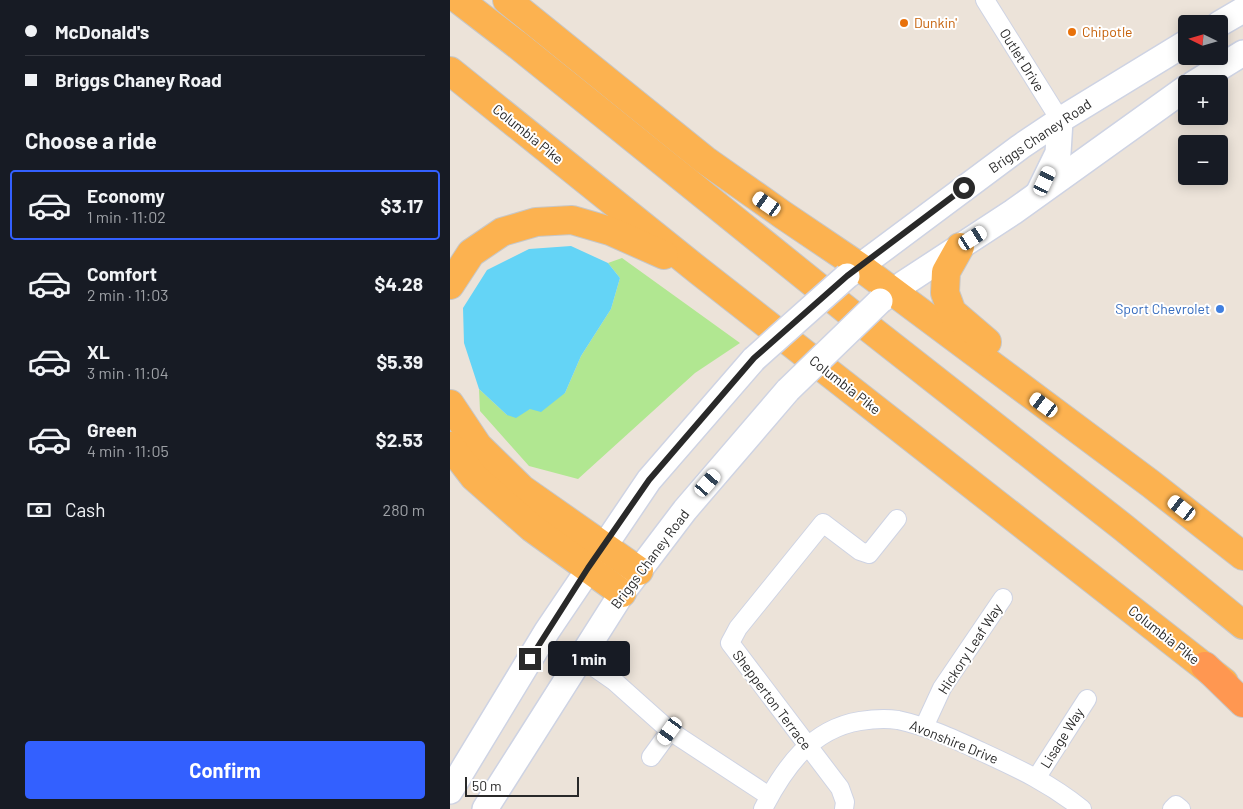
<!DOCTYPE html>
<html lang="en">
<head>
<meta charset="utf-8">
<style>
  body { margin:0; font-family:Barlow,sans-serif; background:#20242c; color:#f1f3f6; height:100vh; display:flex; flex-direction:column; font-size:19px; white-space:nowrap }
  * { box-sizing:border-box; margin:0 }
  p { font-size:16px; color:#9ea1a6 }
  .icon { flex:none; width:28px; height:28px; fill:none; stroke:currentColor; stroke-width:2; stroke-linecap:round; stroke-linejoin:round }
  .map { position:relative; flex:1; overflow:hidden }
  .sheet { display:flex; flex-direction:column; background:#171b24; width:450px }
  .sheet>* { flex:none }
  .top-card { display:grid; align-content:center; height:110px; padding:0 25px; background:#171b24 }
  .needle { width:32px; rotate:275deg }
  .buttons { position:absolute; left:728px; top:15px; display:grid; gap:10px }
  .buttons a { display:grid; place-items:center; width:50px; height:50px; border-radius:5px; background:#171b24; box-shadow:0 2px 12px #0003; font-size:25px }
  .scale { position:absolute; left:15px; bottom:12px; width:114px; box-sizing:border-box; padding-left:5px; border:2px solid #292929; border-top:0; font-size:14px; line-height:18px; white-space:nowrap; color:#292929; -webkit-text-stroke:4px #fff; paint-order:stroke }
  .end { position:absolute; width:22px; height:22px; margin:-11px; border:6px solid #292929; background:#fff; box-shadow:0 0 0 2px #fff }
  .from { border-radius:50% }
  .bubble { position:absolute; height:35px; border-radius:5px; background:#171b24; box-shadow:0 2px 12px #0003; font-size:16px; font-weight:700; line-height:35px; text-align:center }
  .car { position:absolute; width:15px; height:30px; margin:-15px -8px; border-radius:6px; box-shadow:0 0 4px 1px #0007; background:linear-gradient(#fff 24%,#345 0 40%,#fff 0 76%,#345 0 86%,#fff 0) }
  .top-card b { display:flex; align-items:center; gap:18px; height:48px; font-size:19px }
  .top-card b+b { border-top:1px solid #363941 }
  .top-card i { width:12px; height:12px; background:#f1f3f6 }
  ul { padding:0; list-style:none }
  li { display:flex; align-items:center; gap:15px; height:70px; margin:0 10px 8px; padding:0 15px; border:2px solid transparent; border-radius:5px }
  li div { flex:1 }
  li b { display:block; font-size:19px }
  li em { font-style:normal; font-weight:700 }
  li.current { border-color:#3360ff }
  li>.icon { width:45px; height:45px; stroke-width:1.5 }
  h2 { padding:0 25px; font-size:22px; line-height:60px }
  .pay { display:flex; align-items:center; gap:12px; height:55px; padding:0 25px; font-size:19px }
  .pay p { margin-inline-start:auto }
  .button { display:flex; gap:10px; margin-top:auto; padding:10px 25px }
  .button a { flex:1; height:58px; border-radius:5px; background:#3360ff; color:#fff; font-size:20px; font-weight:700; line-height:58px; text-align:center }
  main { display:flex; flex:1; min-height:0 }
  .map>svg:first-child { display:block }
  .green { fill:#b1e791 }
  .water { fill:#64d4f6 }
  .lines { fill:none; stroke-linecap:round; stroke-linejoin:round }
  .minor-casing { stroke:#ced3e3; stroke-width:20 }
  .secondary-casing { stroke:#ced3e3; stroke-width:28 }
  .trunk-casing { stroke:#c7c7c7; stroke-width:30 }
  .motorway-casing { stroke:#c7c7c7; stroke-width:30 }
  .minor { stroke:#fff; stroke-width:18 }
  .secondary { stroke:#fff; stroke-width:25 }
  .trunk { stroke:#fcb250; stroke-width:28 }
  .motorway { stroke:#ff9751; stroke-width:28 }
  .secondary-bridge-casing { stroke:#ced3e3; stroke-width:28; stroke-linecap:butt }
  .secondary-bridge { stroke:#fff; stroke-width:25 }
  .route { stroke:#292929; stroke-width:6 }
  .food-dot { fill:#e8710a; stroke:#fff; stroke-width:2 }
  .shop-dot { fill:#3f7fe0; stroke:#fff; stroke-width:2 }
  .labels { text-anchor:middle; stroke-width:4; stroke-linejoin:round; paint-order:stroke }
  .food-label { font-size:14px; fill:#c56008; stroke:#fff; text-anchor:start }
  .street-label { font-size:14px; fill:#292929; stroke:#fff }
  .shop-label { font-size:14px; fill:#366cbe; stroke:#fff; text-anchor:end }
</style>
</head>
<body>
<main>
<section class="sheet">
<div class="top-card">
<b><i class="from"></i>McDonald's</b>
<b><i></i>Briggs Chaney Road</b>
</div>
<h2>Choose a ride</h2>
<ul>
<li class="current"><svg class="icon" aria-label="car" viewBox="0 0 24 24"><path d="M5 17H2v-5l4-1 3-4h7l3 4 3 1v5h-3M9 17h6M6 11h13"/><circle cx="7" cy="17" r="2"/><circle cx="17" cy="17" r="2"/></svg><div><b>Economy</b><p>1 min · 11:02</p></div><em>$3.17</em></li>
<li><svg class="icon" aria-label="car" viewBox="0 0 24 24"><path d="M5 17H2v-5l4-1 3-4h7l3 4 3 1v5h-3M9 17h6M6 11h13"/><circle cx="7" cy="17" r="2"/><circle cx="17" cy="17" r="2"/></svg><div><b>Comfort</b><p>2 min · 11:03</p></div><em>$4.28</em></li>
<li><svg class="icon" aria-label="car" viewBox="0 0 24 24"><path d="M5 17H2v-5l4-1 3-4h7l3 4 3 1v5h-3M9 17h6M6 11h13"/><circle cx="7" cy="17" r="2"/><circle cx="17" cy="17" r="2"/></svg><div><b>XL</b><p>3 min · 11:04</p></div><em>$5.39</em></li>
<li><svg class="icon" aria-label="car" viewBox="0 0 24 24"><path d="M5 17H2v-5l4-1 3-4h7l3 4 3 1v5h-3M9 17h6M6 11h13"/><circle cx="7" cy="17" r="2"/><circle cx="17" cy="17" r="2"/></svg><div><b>Green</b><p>4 min · 11:05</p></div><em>$2.53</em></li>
</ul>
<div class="pay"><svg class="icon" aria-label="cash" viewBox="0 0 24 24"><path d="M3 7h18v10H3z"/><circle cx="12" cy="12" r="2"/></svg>Cash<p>280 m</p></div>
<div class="button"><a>Confirm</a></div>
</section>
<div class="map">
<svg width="793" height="809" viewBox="0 0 793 809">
  <rect width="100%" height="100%" fill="#ece3d9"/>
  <path class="green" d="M172,258L290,343L245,373L128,479L79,466L30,411L29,389L57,415L80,409L115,393L131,356L161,309L170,278L158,263Z"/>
  <path class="water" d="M121,246L158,263L170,278L161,309L131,356L115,393L91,412L80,409L66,418L57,415L29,389L14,343L13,308L37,270L79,249Z"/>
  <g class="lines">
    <defs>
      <g id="minor">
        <path d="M535,0L610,120"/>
        <path d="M131,658L164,681L220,731L319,796"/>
        <path d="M474,727L492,688L553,598"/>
        <path d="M201,757L220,731"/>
        <path d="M587,777L637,699"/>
        <path d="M313,809C334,768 361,729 410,721C422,719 436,718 448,720C476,726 504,739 530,751C569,769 598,782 632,809"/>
        <path d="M394,809L395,802L390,788L280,643L288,628L373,523L410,551L419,554L447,519"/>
        <path d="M722,809L726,805L731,809"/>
      </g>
      <g id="secondary">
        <path d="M769,24L793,10"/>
        <path d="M743,84L793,53"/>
        <path d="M589,192L608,153L610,120"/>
        <path d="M397,276L570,147L610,120L736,43"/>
        <path d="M430,301L453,284L563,212L736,88"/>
        <path d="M0,791L97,631L199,480L304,359"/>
        <path d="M35,809L172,593L235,510L338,390"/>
      </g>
      <g id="trunk">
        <path d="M9,0L65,43L419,328L674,528L793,625"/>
        <path d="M57,0L255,160L333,215L410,267L701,484L793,556"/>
        <path d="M0,71L249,271L774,682"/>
        <path d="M510,247L496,272L495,293L502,312L537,342"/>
        <path d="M0,285L21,253L52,232L86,222L122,220L160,231L214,255"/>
        <path d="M0,404L28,446L72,489L189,571"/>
        <path d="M0,446L24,477L82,528L172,593"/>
      </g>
      <path id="motorway" d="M755,666L793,703"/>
    </defs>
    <use href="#minor" class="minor-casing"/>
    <use href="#secondary" class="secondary-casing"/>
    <use href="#trunk" class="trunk-casing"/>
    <use href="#motorway" class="motorway-casing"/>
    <use href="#minor" class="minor"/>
    <use href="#secondary" class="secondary"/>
    <use href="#trunk" class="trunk"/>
    <use href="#motorway" class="motorway"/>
    <defs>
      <g id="secondary-bridge">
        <path d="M304,359L397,276"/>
        <path d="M338,390L430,301"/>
      </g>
    </defs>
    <use href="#secondary-bridge" class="secondary-bridge-casing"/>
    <use href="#secondary-bridge" class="secondary-bridge"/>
  </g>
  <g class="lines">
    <path class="route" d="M80,659L138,568L199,480L304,358L397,276L514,188"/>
  </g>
  <g class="food-dot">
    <circle cx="454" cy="23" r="5"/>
    <circle cx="622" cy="32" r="5"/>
  </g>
  <circle class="shop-dot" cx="770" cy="309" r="5"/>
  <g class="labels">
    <g class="food-label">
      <text x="464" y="28">Dunkin'</text>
      <text x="632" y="37">Chipotle</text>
    </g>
    <g class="street-label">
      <text transform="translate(572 60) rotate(58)" y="5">Outlet Drive</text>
      <text transform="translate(78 134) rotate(39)" y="5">Columbia Pike</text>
      <text transform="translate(590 136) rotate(-34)" y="5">Briggs Chaney Road</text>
      <text transform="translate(395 385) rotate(38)" y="5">Columbia Pike</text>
      <text transform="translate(200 559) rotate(-53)" y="5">Briggs Chaney Road</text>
      <text transform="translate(714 635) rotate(38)" y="5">Columbia Pike</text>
      <text transform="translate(520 649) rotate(-57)" y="5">Hickory Leaf Way</text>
      <text transform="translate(322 700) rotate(53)" y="5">Shepperton Terrace</text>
      <text transform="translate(612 738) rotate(-58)" y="5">Lisage Way</text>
      <text transform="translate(504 742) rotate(22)" y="5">Avonshire Drive</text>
    </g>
    <g class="shop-label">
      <text x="760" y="314">Sport Chevrolet</text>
    </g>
  </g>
</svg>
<div class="buttons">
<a><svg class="needle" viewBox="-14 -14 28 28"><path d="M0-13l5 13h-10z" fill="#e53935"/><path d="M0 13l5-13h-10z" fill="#9ea1a6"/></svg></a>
<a>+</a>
<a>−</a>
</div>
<div class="scale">50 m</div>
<i class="end from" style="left:514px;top:188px"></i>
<i class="end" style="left:80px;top:659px"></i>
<div class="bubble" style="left:98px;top:641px;width:82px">1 min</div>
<i class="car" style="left:595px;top:181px;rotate:25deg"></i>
<i class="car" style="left:317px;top:204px;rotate:305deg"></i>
<i class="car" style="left:523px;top:238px;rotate:57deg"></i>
<i class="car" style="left:594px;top:405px;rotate:306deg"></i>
<i class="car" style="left:258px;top:483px;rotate:41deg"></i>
<i class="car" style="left:732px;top:508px;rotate:308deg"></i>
<i class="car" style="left:220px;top:731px;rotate:216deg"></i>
</div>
</main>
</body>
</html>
